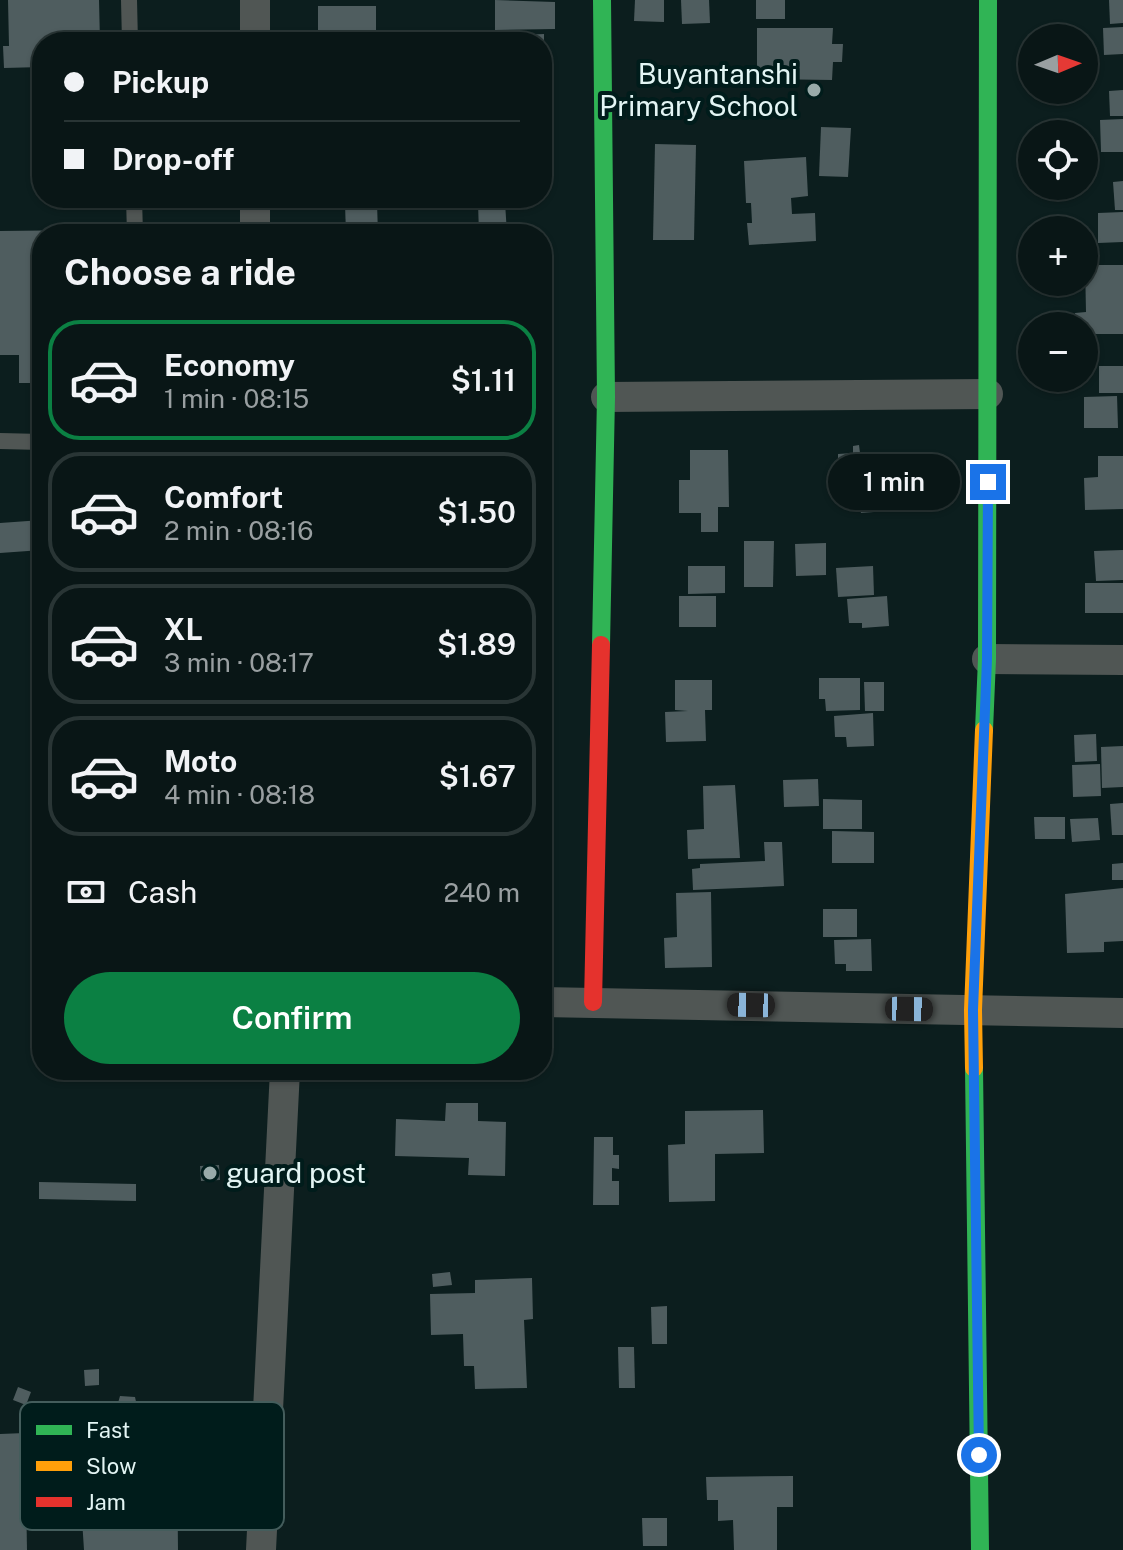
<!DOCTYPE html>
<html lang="en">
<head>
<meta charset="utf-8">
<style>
  body { margin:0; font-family:"Public Sans",sans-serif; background:#121f1f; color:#f1f3f6; height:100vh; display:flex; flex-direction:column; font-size:30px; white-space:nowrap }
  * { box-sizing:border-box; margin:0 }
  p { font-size:26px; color:#999fa1 }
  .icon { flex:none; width:44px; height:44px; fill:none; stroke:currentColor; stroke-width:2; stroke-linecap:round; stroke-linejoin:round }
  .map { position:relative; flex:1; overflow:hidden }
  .details { position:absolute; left:32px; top:224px; width:520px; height:856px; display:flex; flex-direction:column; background:#091616; border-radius:32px; box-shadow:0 2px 6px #0004,0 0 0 2px #293535 }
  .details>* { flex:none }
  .top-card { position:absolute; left:32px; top:32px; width:520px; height:176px; border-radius:32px; box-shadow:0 2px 6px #0004,0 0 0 2px #293535; display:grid; align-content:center; height:176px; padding:0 32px; background:#091616 }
  .needle { width:52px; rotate:88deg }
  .tools { position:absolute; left:1018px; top:24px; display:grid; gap:16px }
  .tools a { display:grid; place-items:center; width:80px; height:80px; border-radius:50%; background:#091616; box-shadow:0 2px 6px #0004,0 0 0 2px #293535; font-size:40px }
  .end { position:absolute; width:36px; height:36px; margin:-18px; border:10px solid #1a73e8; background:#fff; box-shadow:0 0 0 4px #fff }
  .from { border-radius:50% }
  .bubble { position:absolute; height:56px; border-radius:28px; background:#091616; box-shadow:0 2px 6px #0004,0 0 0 2px #293535; font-size:26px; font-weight:600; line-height:56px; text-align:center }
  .car { position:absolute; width:24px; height:48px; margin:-24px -12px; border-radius:10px; box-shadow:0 0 6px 2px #0007; background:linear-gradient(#222 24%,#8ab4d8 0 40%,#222 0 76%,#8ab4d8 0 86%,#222 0) }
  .top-card b { display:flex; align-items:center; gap:28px; height:76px; font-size:30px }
  .top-card b+b { border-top:2px solid #293535 }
  .top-card i { width:20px; height:20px; background:#f1f3f6 }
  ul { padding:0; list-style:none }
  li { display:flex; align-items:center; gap:24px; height:120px; margin:0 16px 12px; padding:0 16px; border:4px solid #293535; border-radius:32px }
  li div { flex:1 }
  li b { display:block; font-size:30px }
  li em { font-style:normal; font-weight:600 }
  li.on { border-color:#0b8043 }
  li>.icon { width:72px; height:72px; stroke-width:1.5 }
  h2 { padding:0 32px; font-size:36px; line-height:96px }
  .pay { display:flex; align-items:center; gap:20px; height:88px; padding:0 32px; font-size:30px }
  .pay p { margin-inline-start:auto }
  .cta { display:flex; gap:16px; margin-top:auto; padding:16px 32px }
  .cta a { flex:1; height:92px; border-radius:48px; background:#0b8043; color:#fff; font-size:32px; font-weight:600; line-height:92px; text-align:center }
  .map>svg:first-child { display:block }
  .building { fill:#4f5d5f }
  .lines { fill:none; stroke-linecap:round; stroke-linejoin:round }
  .lane { stroke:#505654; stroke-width:16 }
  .street { stroke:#505654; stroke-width:30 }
  .fast { stroke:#30b455; stroke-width:18 }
  .slow { stroke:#ff9f0a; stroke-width:18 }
  .jam { stroke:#e5322d; stroke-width:18 }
  .route { stroke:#1a73e8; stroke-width:10 }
  .poi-dot { fill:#98aaa9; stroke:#001c1b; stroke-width:3 }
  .labels { text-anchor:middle; stroke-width:8; stroke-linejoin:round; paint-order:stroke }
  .poi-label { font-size:28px; fill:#e3f5f4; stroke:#001c1b; text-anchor:end }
  .key { fill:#001c1b; stroke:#445d5c; stroke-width:2 }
  .key-label { font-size:22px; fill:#e3f5f4 }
</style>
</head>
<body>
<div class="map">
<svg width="1123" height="1550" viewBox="0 0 1123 1550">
  <rect width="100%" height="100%" fill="#0c1e1e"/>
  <g class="building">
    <path d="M8,0H99L100,42H42V67L4,68L3,46H9Z"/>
    <path d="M495,0L555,2V29L495,30Z"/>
    <path d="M635,0H664V22L634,21Z"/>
    <path d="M681,0H709L710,23L682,24Z"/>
    <rect x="756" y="0" width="29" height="19"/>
    <path d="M1109,0H1123V23L1110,24Z"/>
    <path d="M318,6H376V36H367V42H329V35H318Z"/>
    <path d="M1123,27V54L1104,55L1103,28Z"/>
    <path d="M757,28H833L832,44H843L842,62H833L832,80L757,79Z"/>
    <path d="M544,34V42H506L505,36Z"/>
    <path d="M1123,90V116H1110L1109,91Z"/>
    <path d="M1123,119V152H1101L1100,120Z"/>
    <path d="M821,127L851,128L848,177L819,176Z"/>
    <path d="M655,144L696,145L694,240H653Z"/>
    <path d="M806,157L808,196L791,198L792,214L815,213L816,241L749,245L747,223H752L751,203H746L744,161Z"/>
    <path d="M1123,181V210H1115L1113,182Z"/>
    <path d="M505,202L507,234H479L478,203Z"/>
    <path d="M377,203L378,234H346L345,204Z"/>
    <path d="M1123,212V242L1098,243V213Z"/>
    <path d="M87,230V234H42V383H19V355H0V231Z"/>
    <path d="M1085,265H1123V334H1084V326H1075V313L1086,312Z"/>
    <rect x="1099" y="366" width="24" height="27"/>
    <path d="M1117,396L1118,428H1084V397Z"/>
    <path d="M859,445L860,453H895V480H838V454L853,453V446Z"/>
    <path d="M690,450H728L729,507H718V532H701V513H679V480H690Z"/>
    <path d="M1098,456H1123V509L1085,510L1084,478L1098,477Z"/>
    <path d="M885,481L887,511L861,513L860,509H850L848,484Z"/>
    <path d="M42,520V550L0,553V523Z"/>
    <path d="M744,541H774L773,587H744Z"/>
    <path d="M826,543V575L796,576L795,544Z"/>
    <path d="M1123,550V580L1096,581L1094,551Z"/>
    <path d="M688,566H725V593L688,594Z"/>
    <path d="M873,566L874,595L838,597L836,568Z"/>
    <rect x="1085" y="583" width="38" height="30"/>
    <rect x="679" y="596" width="37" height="31"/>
    <path d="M887,596L889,626L862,628V623H849L847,599Z"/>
    <path d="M819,678H860V710L826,711L825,699H819Z"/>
    <path d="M675,680H712V710H705L706,741L666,742L665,712L688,711L675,710Z"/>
    <path d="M864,682H884V711H865Z"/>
    <path d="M873,713L874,746L847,747L846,737H835L834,716Z"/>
    <path d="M1096,734L1097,761L1075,762L1074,735Z"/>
    <path d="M1123,746V787L1102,788L1101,747Z"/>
    <path d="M1100,764L1101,796L1073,797L1072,765Z"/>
    <path d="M818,779L819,806L784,807L783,780Z"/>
    <path d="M735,785L740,858L688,859L687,830L704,829L703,786Z"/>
    <path d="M823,799L862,800V829H823Z"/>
    <path d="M1123,803V835H1112L1110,804Z"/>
    <path d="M1034,817H1065V839H1035Z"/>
    <path d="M1098,818L1100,840L1072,842L1070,819Z"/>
    <path d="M832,831L874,832V863H832Z"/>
    <path d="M764,842H782L784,886L693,890L692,869L700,868V864L765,861Z"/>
    <path d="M1123,863V880H1112V864Z"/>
    <path d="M1123,888V941L1104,942V952L1067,953L1065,894Z"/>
    <path d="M711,892L712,967L665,968L664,938L677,937L676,893Z"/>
    <rect x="823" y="909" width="34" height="28"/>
    <path d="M871,939L872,971H846V964H835L834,940Z"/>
    <path d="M446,1103H478V1121L506,1122L505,1176L468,1175L469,1158L395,1156L396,1119L445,1121Z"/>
    <path d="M763,1110L764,1153L715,1154V1201L669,1202L668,1145L685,1144V1111Z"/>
    <path d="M594,1137H613V1155H619V1169L612,1168V1181H619V1205H593Z"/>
    <path d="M219,1165L220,1180L201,1181L200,1166Z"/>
    <path d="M39,1182L136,1184V1201L39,1199Z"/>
    <path d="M450,1272L452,1285L433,1287L432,1274Z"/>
    <path d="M532,1278L533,1319L524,1320L527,1388L475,1389L474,1366H464L463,1334L431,1335L430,1294L475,1293V1280Z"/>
    <path d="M667,1306V1344H652L651,1307Z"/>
    <path d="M618,1347H634L635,1388H619Z"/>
    <path d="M99,1369V1385L85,1386L84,1370Z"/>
    <path d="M18,1387L31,1392L26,1405L13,1400Z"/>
    <path d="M120,1396L135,1397L140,1420L159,1416L177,1450L178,1550H84L77,1443L107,1441Z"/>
    <path d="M25,1433L27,1550H0V1434Z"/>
    <path d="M793,1476V1507H777V1550H734L733,1520L718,1521V1500H707L706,1477Z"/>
    <path d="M642,1518H667V1546H643Z"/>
  </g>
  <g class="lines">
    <g class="lane">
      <path d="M129,0L130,42"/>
      <path d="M134,198L135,234"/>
      <path d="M0,441L42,442"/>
    </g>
    <g class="street">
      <path d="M255,0V42"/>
      <path d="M255,198V234"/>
      <path d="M606,397L988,394"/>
      <path d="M987,659L1123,660"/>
      <path d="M542,1002L1123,1013"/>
      <path d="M261,1550L285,1070"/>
    </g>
    <g class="fast">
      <path d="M601,645L606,397L602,0"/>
      <path d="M984,730L987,659L988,0"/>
      <path d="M974,1068L980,1550"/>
    </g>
    <path class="slow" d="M974,1068L973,1010L984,730"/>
    <path class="jam" d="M593,1002L601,645"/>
  </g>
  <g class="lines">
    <path class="route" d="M979,1455L973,1010L987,659L988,482"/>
  </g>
  <g class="poi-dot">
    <circle cx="814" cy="90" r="8"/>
    <circle cx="210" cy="1173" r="8"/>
  </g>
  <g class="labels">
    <g class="poi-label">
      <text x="798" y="84">Buyantanshi<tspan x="798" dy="32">Primary School</tspan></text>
      <text x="226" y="1183" text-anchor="start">guard post</text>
    </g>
  </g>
  <rect x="20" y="1402" width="264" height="128" rx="12" class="key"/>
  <rect x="36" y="1425" width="36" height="10" fill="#30b455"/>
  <rect x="36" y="1461" width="36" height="10" fill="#ff9f0a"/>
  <rect x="36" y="1497" width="36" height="10" fill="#e5322d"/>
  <g class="key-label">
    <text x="86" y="1438">Fast</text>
    <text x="86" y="1474">Slow</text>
    <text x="86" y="1510">Jam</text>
  </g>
</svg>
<div class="tools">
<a><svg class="needle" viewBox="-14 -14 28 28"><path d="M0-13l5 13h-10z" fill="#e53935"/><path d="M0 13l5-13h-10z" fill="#999fa1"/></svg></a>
<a><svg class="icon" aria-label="locate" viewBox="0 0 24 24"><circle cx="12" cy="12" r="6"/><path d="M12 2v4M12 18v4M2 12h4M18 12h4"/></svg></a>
<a>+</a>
<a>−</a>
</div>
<i class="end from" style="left:979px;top:1455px"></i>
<i class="end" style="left:988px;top:482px"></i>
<div class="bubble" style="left:828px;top:454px;width:132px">1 min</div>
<i class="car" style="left:751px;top:1005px;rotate:271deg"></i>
<i class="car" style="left:909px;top:1009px;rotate:91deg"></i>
<div class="top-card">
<b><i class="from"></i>Pickup</b>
<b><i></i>Drop-off</b>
</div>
<section class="details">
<h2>Choose a ride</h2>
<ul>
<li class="on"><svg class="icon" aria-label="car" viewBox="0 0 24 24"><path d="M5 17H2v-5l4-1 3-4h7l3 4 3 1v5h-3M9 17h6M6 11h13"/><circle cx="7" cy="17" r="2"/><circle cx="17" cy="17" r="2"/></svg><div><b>Economy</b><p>1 min · 08:15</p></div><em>$1.11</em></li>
<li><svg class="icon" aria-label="car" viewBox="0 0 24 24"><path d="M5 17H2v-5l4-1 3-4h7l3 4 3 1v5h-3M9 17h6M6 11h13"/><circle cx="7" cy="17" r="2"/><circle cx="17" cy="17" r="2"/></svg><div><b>Comfort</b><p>2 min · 08:16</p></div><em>$1.50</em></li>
<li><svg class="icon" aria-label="car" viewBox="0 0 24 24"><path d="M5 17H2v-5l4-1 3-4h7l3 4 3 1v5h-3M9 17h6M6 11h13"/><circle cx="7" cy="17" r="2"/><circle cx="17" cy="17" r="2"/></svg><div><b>XL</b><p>3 min · 08:17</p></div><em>$1.89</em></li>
<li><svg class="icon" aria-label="car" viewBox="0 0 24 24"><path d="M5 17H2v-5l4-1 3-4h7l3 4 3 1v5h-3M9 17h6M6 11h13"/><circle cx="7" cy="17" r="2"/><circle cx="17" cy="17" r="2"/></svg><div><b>Moto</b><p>4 min · 08:18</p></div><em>$1.67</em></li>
</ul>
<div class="pay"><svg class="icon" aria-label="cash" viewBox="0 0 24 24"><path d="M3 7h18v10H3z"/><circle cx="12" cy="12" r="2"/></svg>Cash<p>240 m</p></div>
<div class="cta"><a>Confirm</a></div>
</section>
</div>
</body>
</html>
